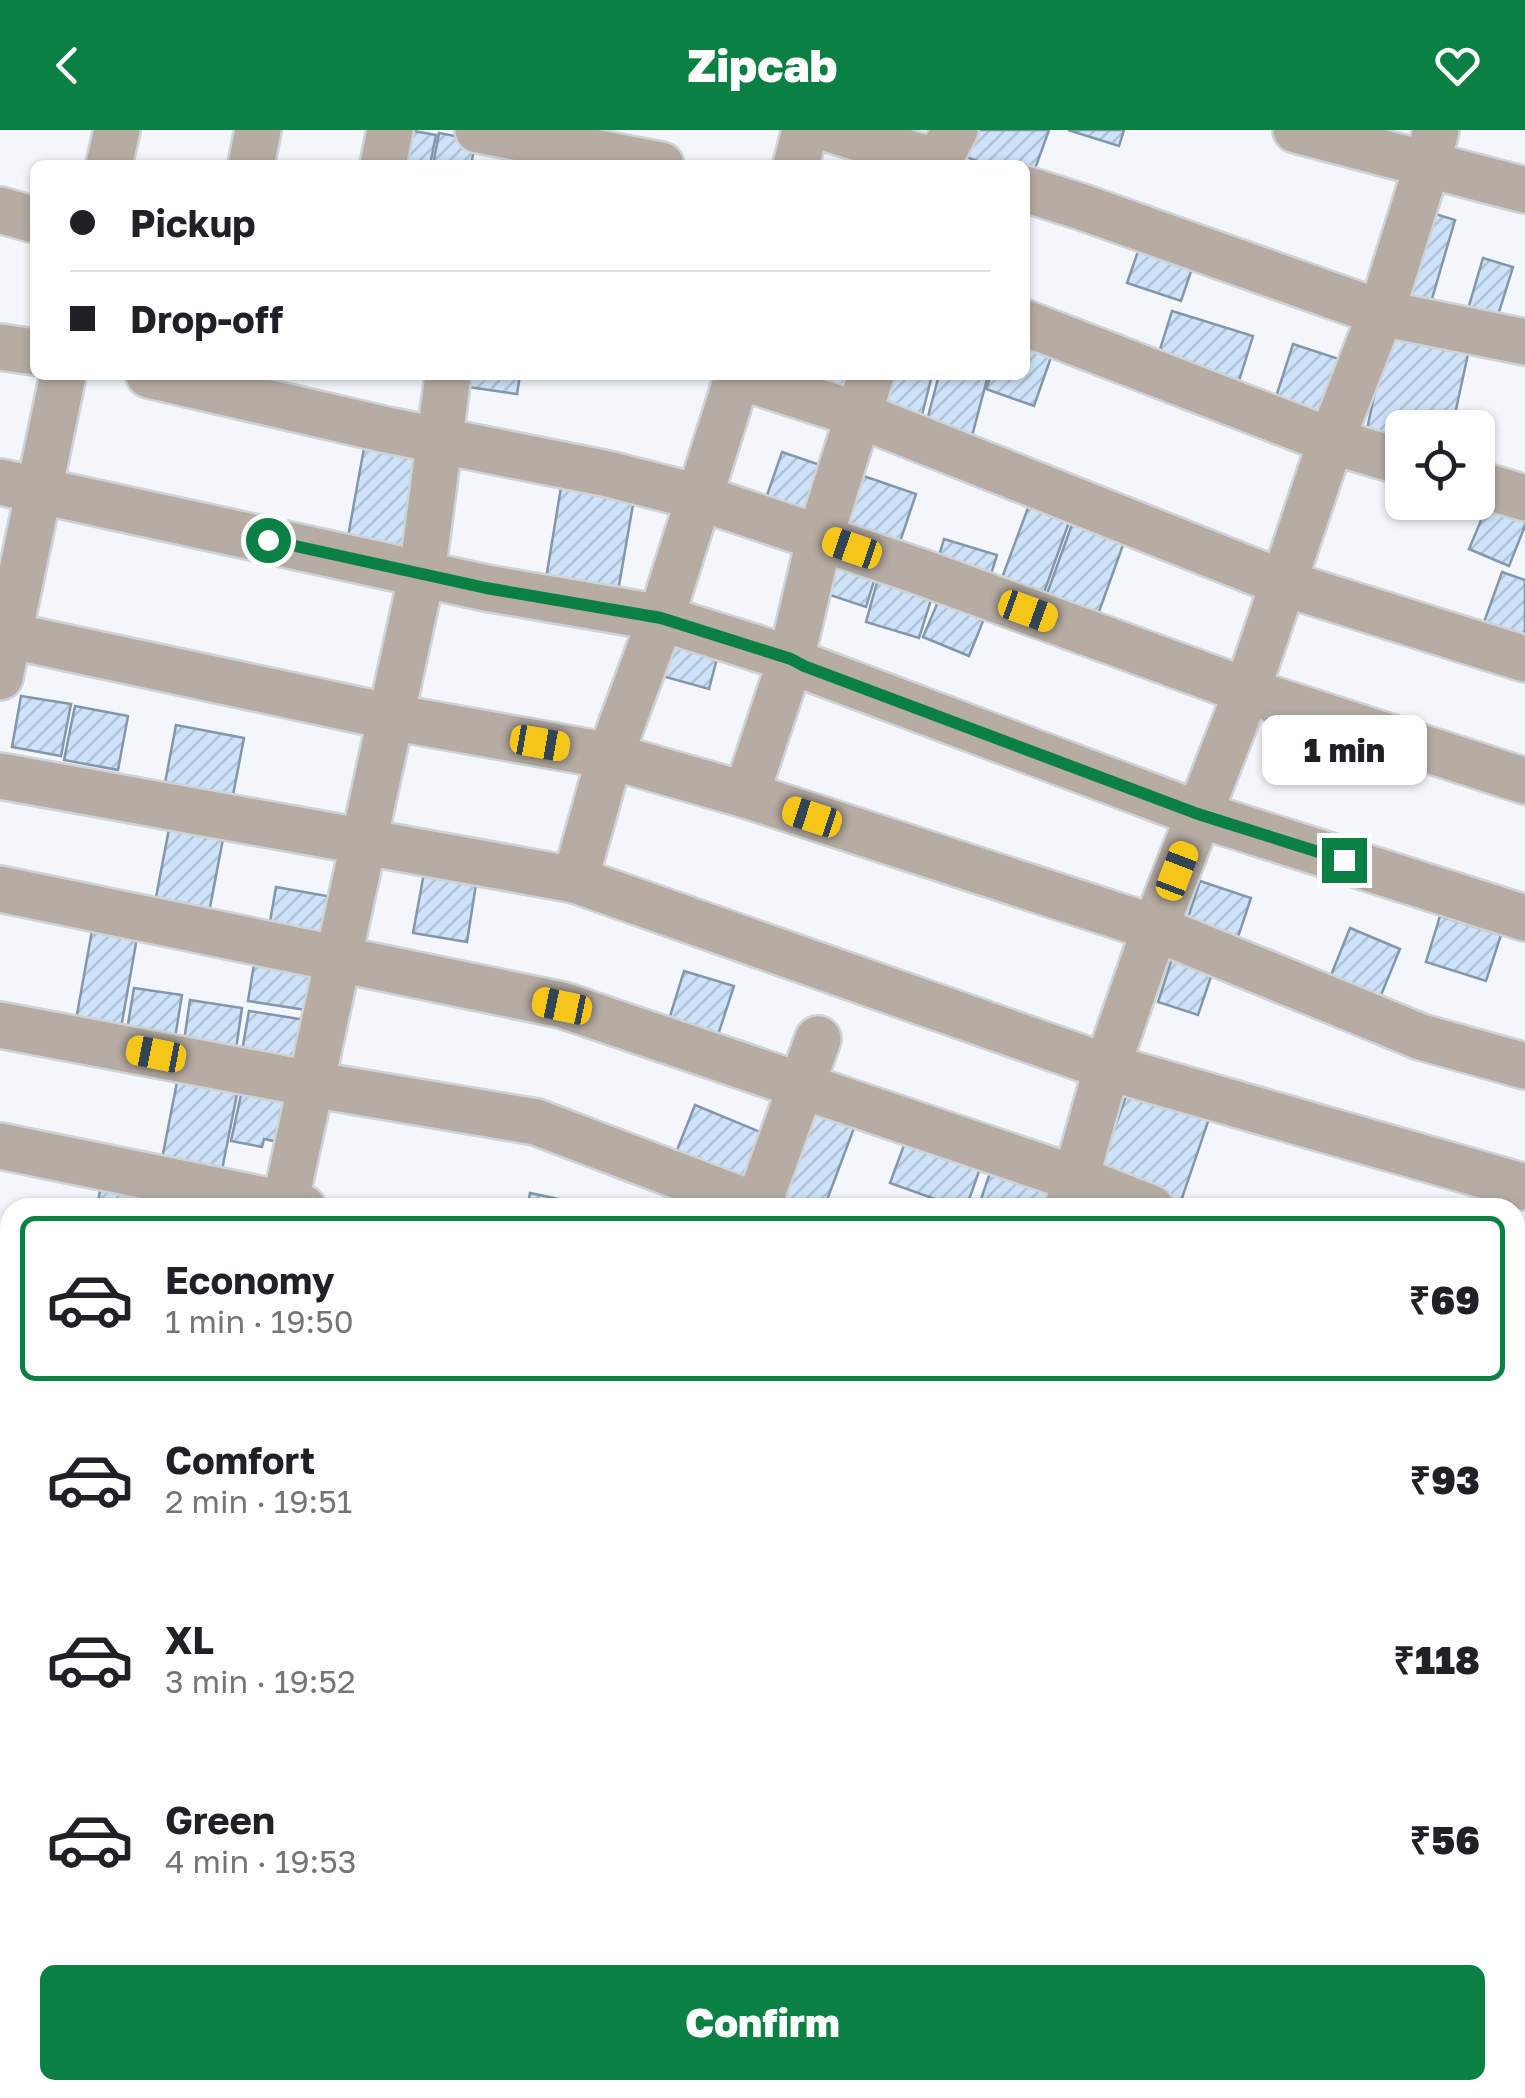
<!DOCTYPE html>
<html lang="en">
<head>
<meta charset="utf-8">
<style>
  body { margin:0; font-family:"Golos Text",sans-serif; background:#f2f2f2; color:#202124; height:100vh; display:flex; flex-direction:column; font-size:38px; white-space:nowrap }
  * { box-sizing:border-box; margin:0 }
  p { font-size:32px; color:#757577 }
  .icon { flex:none; width:55px; height:55px; fill:none; stroke:currentColor; stroke-width:2; stroke-linecap:round; stroke-linejoin:round }
  .map { position:relative; flex:1; overflow:hidden }
  .panel { position:absolute; left:0px; top:1068px; width:1525px; height:902px; display:flex; flex-direction:column; background:#fff; border-radius:30px 30px 0 0; box-shadow:0 2px 8px #0004 }
  .panel>* { flex:none }
  .banner { position:absolute; left:30px; top:30px; width:1000px; height:220px; border-radius:15px; box-shadow:0 2px 8px #0004; display:grid; align-content:center; height:220px; padding:0 40px; background:#fff }
  .buttons { position:absolute; left:1385px; top:280px; display:grid; gap:20px }
  .buttons a { display:grid; place-items:center; width:110px; height:110px; border-radius:15px; background:#fff; box-shadow:0 2px 8px #0004; font-size:50px }
  .end { position:absolute; width:45px; height:45px; margin:-22px; border:12px solid #0b8043; background:#fff; box-shadow:0 0 0 5px #fff }
  .from { border-radius:50% }
  .bubble { position:absolute; height:70px; border-radius:15px; background:#fff; box-shadow:0 2px 8px #0004; font-size:32px; font-weight:800; line-height:70px; text-align:center }
  .car { position:absolute; width:30px; height:60px; margin:-30px -15px; border-radius:12px; box-shadow:0 0 8px 2px #0007; background:linear-gradient(#f5c518 24%,#345 0 40%,#f5c518 0 76%,#345 0 86%,#f5c518 0) }
  .banner b { display:flex; align-items:center; gap:35px; height:95px; font-size:38px }
  .banner b+b { border-top:2px solid #e0e0e0 }
  .banner i { width:25px; height:25px; background:#202124 }
  ul { padding:18px 0 0; list-style:none }
  li { display:flex; align-items:center; gap:30px; height:165px; margin:0 20px 15px; padding:0 20px; border:5px solid transparent; border-radius:15px }
  li div { flex:1 }
  li b { display:block; font-size:38px }
  li em { font-style:normal; font-weight:800 }
  li.on { border-color:#0b8043 }
  li>.icon { width:90px; height:90px; stroke-width:1.5 }
  .button { display:flex; gap:20px; margin-top:auto; padding:20px 40px }
  .button a { flex:1; height:115px; border-radius:15px; background:#0b8043; color:#fff; font-size:40px; font-weight:800; line-height:115px; text-align:center }
  header { display:flex; justify-content:space-between; align-items:center; height:130px; padding:0 40px; background:#0b8043; color:#fff; font-size:45px; font-weight:800 }
  .map>svg:first-child { display:block }
  .building { fill:url(#building-hatch); stroke:#8396aa; stroke-width:2.5 }
  .lines { fill:none; stroke-linecap:round; stroke-linejoin:round }
  .minor-casing { stroke:#ced3d7; stroke-width:50 }
  .minor { stroke:#b6aca3; stroke-width:45 }
  .route { stroke:#0b8043; stroke-width:12 }
</style>
</head>
<body>
<header><svg class="icon" aria-label="back" viewBox="0 0 24 24"><path d="M15 5l-7 7 7 7"/></svg>Zipcab<svg class="icon" aria-label="heart" viewBox="0 0 24 24"><path d="M12 20l-8-8c-3-5 5-10 8-4 3-6 11-1 8 4z"/></svg></header>
<div class="map">
<svg width="1525" height="1968" viewBox="0 0 1525 1968">
  <defs>
    <pattern id="building-hatch" width="6" height="6" patternUnits="userSpaceOnUse" patternTransform="scale(2.5)"><rect width="6" height="6" fill="#cee3f9"/><path d="M-1 1l2-2M0 6l6-6M5 7l2-2" fill="none" stroke="#b0c2d5"/></pattern>
  </defs>
  <rect width="100%" height="100%" fill="#f3f7fb"/>
  <g class="building">
    <path d="M408,0L436,5L430,35H388Z"/>
    <path d="M969,0H1049L1031,50L1025,48V35H989L960,25Z"/>
    <path d="M1068,0H1124L1119,16Z"/>
    <path d="M439,3L476,10L471,35H433Z"/>
    <path d="M1429,82L1455,90L1429,179L1403,172Z"/>
    <path d="M1144,104L1198,121L1181,171L1127,153Z"/>
    <path d="M1483,128L1513,137L1495,195L1466,186Z"/>
    <path d="M1172,181L1253,206L1238,254L1157,229Z"/>
    <path d="M1389,197L1470,215L1452,298H1402V306L1367,299Z"/>
    <path d="M1025,203L1056,213L1034,276L986,259L991,245H1025Z"/>
    <path d="M1293,214L1342,230L1324,285L1275,270Z"/>
    <path d="M463,245H520L517,264L461,256Z"/>
    <path d="M806,245H859L851,269Z"/>
    <path d="M880,245H932L922,285L874,273Z"/>
    <path d="M939,245H974L987,249L972,306L926,294Z"/>
    <path d="M366,307L430,318L410,424L347,412Z"/>
    <path d="M782,322L832,339L815,391L764,374Z"/>
    <path d="M852,342L916,364L899,415L835,393Z"/>
    <path d="M562,351L635,363L617,467L545,455Z"/>
    <path d="M1492,364L1525,377V396L1509,436L1469,419Z"/>
    <path d="M1032,367L1073,381L1041,471L999,456Z"/>
    <path d="M1075,386L1127,404L1096,490L1044,472Z"/>
    <path d="M944,409L997,425L988,454L935,439Z"/>
    <path d="M829,425L877,441L866,477L818,461Z"/>
    <path d="M881,438L936,454L919,508L866,492Z"/>
    <path d="M1502,442L1525,450V525L1478,509Z"/>
    <path d="M946,453L991,471L969,526L923,507Z"/>
    <path d="M666,494L722,509L709,559L651,543Z"/>
    <path d="M21,566L71,574L61,626L12,617Z"/>
    <path d="M75,576L128,586L118,640L64,630Z"/>
    <path d="M176,595L244,608L233,665L165,653Z"/>
    <path d="M172,683L226,693L207,793L153,783Z"/>
    <path d="M426,732L478,741L467,812L413,803Z"/>
    <path d="M1200,751L1251,768L1234,819L1183,803Z"/>
    <path d="M276,757L338,768L330,814L268,803Z"/>
    <path d="M1440,786L1501,805L1486,851L1426,832Z"/>
    <path d="M93,795L138,802L121,898L76,890Z"/>
    <path d="M1350,798L1400,819L1379,870L1329,850Z"/>
    <path d="M1176,816L1217,829L1198,885L1158,872Z"/>
    <path d="M256,822L321,832L313,881L248,871Z"/>
    <path d="M684,841L734,856L716,911L667,896Z"/>
    <path d="M134,858L182,865L175,908L127,900Z"/>
    <path d="M190,870L242,878L236,919L184,911Z"/>
    <path d="M249,881L306,890L298,937L241,927Z"/>
    <path d="M179,942L239,954L220,1050L160,1039Z"/>
    <path d="M1132,950L1213,977L1180,1074L1096,1049Z"/>
    <path d="M244,951L300,963L289,1014L264,1009L262,1017L231,1011Z"/>
    <path d="M810,973L857,990L824,1078H796L773,1069Z"/>
    <path d="M695,975L770,1006L749,1056L675,1025Z"/>
    <path d="M907,1007L982,1033L966,1078H960L890,1053Z"/>
    <path d="M995,1028L1061,1050L1052,1078H978Z"/>
    <path d="M102,1049L151,1058L147,1078H97Z"/>
    <path d="M530,1063L573,1072L572,1078H527Z"/>
    <path d="M1515,1144L1525,1147V1176L1515,1203Z"/>
    <path d="M1515,1507L1525,1519L1515,1550Z"/>
    <path d="M0,1610L10,1613V1651L0,1648Z"/>
    <path d="M0,1654L10,1657V1695L0,1693Z"/>
    <path d="M1515,1693L1525,1696V1760L1515,1757Z"/>
    <path d="M1515,1774L1525,1777V1833L1515,1830Z"/>
    <path d="M564,1960H658L670,1963L669,1968H562Z"/>
    <path d="M696,1960H738L736,1968H693Z"/>
    <path d="M953,1960H1002L999,1968H951Z"/>
  </g>
  <g class="lines">
    <defs>
      <g id="minor">
        <path d="M478,0L661,35"/>
        <path d="M832,0L938,32L955,0"/>
        <path d="M1296,0L1525,60"/>
        <path d="M109,35L117,0"/>
        <path d="M251,35L258,0"/>
        <path d="M383,35L390,0"/>
        <path d="M796,35L805,0"/>
        <path d="M1025,59L1082,77L1381,183L1525,212"/>
        <path d="M0,80L35,90"/>
        <path d="M1025,193L1331,311L1402,332"/>
        <path d="M0,217L35,222"/>
        <path d="M149,245L387,300L608,344L698,367L918,441L1247,561L1525,651"/>
        <path d="M735,245L859,285L1283,453L1525,529"/>
        <path d="M0,352L486,458L661,488L791,529L804,536L1198,684L1525,788"/>
        <path d="M1478,354L1525,368"/>
        <path d="M7,505L391,587L610,626L746,665L1155,798L1421,907L1525,936"/>
        <path d="M0,547L63,245"/>
        <path d="M0,646L575,750L1107,937L1525,1057"/>
        <path d="M746,665L791,529L820,407L871,245"/>
        <path d="M575,750L610,626L661,488L738,245"/>
        <path d="M0,759L562,875L1077,1049L1151,1078"/>
        <path d="M0,895L311,954L536,992L763,1078"/>
        <path d="M0,1016L303,1078"/>
        <path d="M1068,1076L1107,937L1155,798L1247,561L1331,311L1381,183L1427,36L1436,0"/>
        <path d="M284,1078L422,444L448,245"/>
        <path d="M757,1078L818,909"/>
        <path d="M0,1155L10,1159"/>
        <path d="M1515,1218L1525,1222"/>
        <path d="M1515,1356L1525,1359"/>
        <path d="M0,1414L10,1417"/>
        <path d="M1515,1497L1525,1501"/>
        <path d="M1515,1614L1525,1586"/>
        <path d="M1515,1762L1525,1765"/>
        <path d="M0,1817L10,1819"/>
        <path d="M1515,1899L1525,1903"/>
        <path d="M840,1960L866,1968"/>
        <path d="M1260,1960L1272,1968"/>
        <path d="M70,1968L72,1960"/>
        <path d="M243,1968L245,1960"/>
        <path d="M444,1968L445,1960"/>
        <path d="M763,1968L766,1960"/>
        <path d="M1019,1968L1022,1960"/>
        <path d="M1179,1968L1182,1960"/>
        <path d="M1390,1968L1393,1960"/>
      </g>
    </defs>
    <use href="#minor" class="minor-casing"/>
    <use href="#minor" class="minor"/>
  </g>
  <g class="lines">
    <path class="route" d="M268,410L486,458L661,488L791,529L804,536L1198,684L1344,730"/>
  </g>
</svg>
<div class="buttons">
<a><svg class="icon" aria-label="locate" viewBox="0 0 24 24"><circle cx="12" cy="12" r="6"/><path d="M12 2v4M12 18v4M2 12h4M18 12h4"/></svg></a>
</div>
<i class="end from" style="left:268px;top:410px"></i>
<i class="end" style="left:1344px;top:730px"></i>
<div class="bubble" style="left:1262px;top:585px;width:165px">1 min</div>
<i class="car" style="left:852px;top:418px;rotate:289deg"></i>
<i class="car" style="left:1028px;top:481px;rotate:110deg"></i>
<i class="car" style="left:540px;top:613px;rotate:100deg"></i>
<i class="car" style="left:812px;top:687px;rotate:288deg"></i>
<i class="car" style="left:1177px;top:741px;rotate:21deg"></i>
<i class="car" style="left:562px;top:876px;rotate:282deg"></i>
<i class="car" style="left:156px;top:924px;rotate:281deg"></i>
<div class="banner">
<b><i class="from"></i>Pickup</b>
<b><i></i>Drop-off</b>
</div>
<section class="panel">
<ul>
<li class="on"><svg class="icon" aria-label="car" viewBox="0 0 24 24"><path d="M5 17H2v-5l4-1 3-4h7l3 4 3 1v5h-3M9 17h6M6 11h13"/><circle cx="7" cy="17" r="2"/><circle cx="17" cy="17" r="2"/></svg><div><b>Economy</b><p>1 min · 19:50</p></div><em>₹69</em></li>
<li><svg class="icon" aria-label="car" viewBox="0 0 24 24"><path d="M5 17H2v-5l4-1 3-4h7l3 4 3 1v5h-3M9 17h6M6 11h13"/><circle cx="7" cy="17" r="2"/><circle cx="17" cy="17" r="2"/></svg><div><b>Comfort</b><p>2 min · 19:51</p></div><em>₹93</em></li>
<li><svg class="icon" aria-label="car" viewBox="0 0 24 24"><path d="M5 17H2v-5l4-1 3-4h7l3 4 3 1v5h-3M9 17h6M6 11h13"/><circle cx="7" cy="17" r="2"/><circle cx="17" cy="17" r="2"/></svg><div><b>XL</b><p>3 min · 19:52</p></div><em>₹118</em></li>
<li><svg class="icon" aria-label="car" viewBox="0 0 24 24"><path d="M5 17H2v-5l4-1 3-4h7l3 4 3 1v5h-3M9 17h6M6 11h13"/><circle cx="7" cy="17" r="2"/><circle cx="17" cy="17" r="2"/></svg><div><b>Green</b><p>4 min · 19:53</p></div><em>₹56</em></li>
</ul>
<div class="button"><a>Confirm</a></div>
</section>
</div>
</body>
</html>
